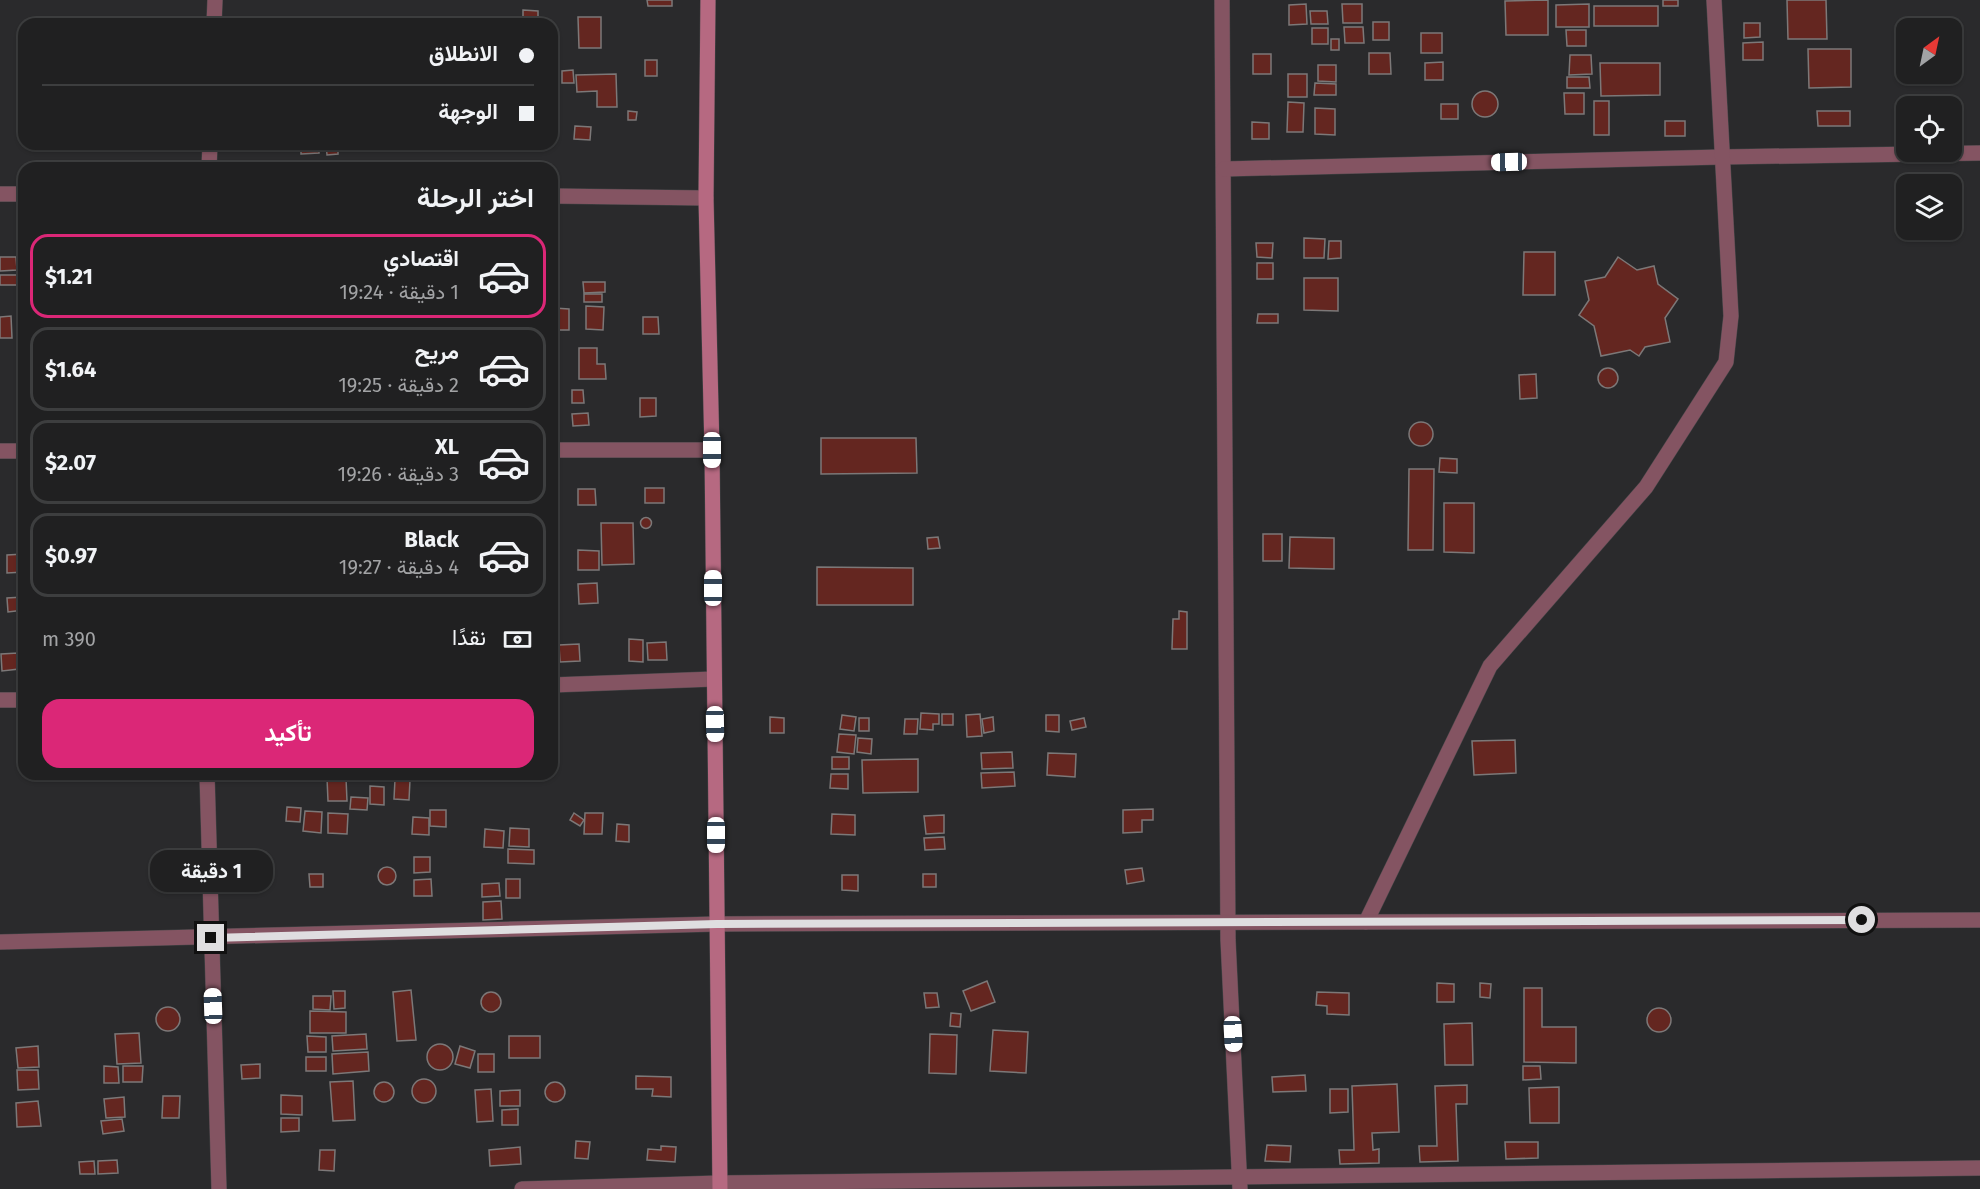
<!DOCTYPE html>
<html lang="ar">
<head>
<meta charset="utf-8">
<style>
  body { margin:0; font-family:"Fira Sans",Vazirmatn,sans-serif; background:#28282a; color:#f1f3f6; direction:rtl; height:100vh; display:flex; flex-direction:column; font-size:22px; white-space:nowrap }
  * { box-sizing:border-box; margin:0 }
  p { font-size:20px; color:#a2a3a5 }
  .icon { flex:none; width:33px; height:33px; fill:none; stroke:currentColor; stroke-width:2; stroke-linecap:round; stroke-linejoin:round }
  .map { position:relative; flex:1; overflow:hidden; direction:ltr }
  .details { position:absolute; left:18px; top:162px; width:540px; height:618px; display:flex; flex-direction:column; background:#202021; border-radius:18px; box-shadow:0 2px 4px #0004,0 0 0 2px #3d3e3f; direction:rtl }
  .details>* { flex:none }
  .guide { position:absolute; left:18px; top:18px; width:540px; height:132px; border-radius:18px; box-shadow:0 2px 4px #0004,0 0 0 2px #3d3e3f; direction:rtl; display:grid; align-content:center; height:132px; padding:0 24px; background:#202021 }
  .needle { width:39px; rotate:33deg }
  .fabs { position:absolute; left:1896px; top:18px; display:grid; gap:12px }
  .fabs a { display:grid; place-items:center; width:66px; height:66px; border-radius:12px; background:#202021; box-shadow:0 2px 4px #0004,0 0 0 2px #3d3e3f; font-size:30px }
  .end { position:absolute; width:27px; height:27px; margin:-14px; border:8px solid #dfdee0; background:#111; box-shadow:0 0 0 3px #111 }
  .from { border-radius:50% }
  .bubble { position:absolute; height:42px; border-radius:18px; background:#202021; box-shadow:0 2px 4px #0004,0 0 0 2px #3d3e3f; font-size:20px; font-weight:700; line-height:42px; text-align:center; direction:rtl }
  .car { position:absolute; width:18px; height:36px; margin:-18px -9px; border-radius:8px; box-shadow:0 0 4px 2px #0007; background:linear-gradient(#fff 24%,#345 0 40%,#fff 0 76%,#345 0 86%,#fff 0) }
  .guide b { display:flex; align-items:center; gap:21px; height:57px; font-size:22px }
  .guide b+b { border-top:2px solid #3d3e3f }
  .guide i { width:15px; height:15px; background:#f1f3f6 }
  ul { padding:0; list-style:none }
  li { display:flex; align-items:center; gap:18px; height:84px; margin:0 12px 9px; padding:0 12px; border:3px solid #3d3e3f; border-radius:18px }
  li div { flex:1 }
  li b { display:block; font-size:22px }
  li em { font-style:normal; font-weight:700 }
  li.on { border-color:#db2777 }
  li>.icon { width:54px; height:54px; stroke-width:1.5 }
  h2 { padding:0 24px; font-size:27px; line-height:72px }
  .pay { display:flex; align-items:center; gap:15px; height:66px; padding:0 24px; font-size:22px }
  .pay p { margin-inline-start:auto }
  .button { display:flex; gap:12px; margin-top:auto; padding:12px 24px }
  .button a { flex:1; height:69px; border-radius:18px; background:#db2777; color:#fff; font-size:24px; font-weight:700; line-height:69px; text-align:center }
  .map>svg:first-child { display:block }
  .building { fill:#642620; stroke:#7c7878; stroke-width:1.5 }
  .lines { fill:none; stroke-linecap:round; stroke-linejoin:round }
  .minor-casing { stroke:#474749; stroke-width:16 }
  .secondary-casing { stroke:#474749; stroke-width:16 }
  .minor { stroke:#845462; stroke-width:15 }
  .secondary { stroke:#b66981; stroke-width:15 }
  .route { stroke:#dfdee0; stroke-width:8 }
</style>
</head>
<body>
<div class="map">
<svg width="1980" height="1189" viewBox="0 0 1980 1189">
  <rect width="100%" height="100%" fill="#2a2a2c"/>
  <g class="building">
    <path d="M647,0H672V6H648Z"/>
    <path d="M1548,0V35H1506L1505,1Z"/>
    <rect x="1663" y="0" width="15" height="6"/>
    <path d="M1787,0H1826L1827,39H1788Z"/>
    <path d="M1306,4L1307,24L1289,25V5Z"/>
    <path d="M1342,4H1362V23H1343Z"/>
    <path d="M1589,4V27H1556V5Z"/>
    <rect x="1594" y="6" width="64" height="20"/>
    <path d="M523,10L538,11V24H501V17H523Z"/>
    <path d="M1310,11H1327L1328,24H1311Z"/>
    <path d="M578,17H601V48H579Z"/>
    <rect x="1373" y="22" width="16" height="18"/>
    <path d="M1744,23H1760V37L1744,38Z"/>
    <path d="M1901,25H1918L1919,28H1906V46H1902Z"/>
    <path d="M1344,27H1363L1364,43H1345Z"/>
    <rect x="1312" y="28" width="16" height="16"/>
    <path d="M1566,30H1586V46H1567Z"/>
    <rect x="1421" y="33" width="21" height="20"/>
    <rect x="1331" y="39" width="8" height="11"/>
    <path d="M1763,42V60H1743V43Z"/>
    <path d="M1808,49H1851V87L1809,88Z"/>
    <path d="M1369,53H1390L1391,74H1369Z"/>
    <rect x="1253" y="54" width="18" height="20"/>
    <path d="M1570,55H1591L1592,74L1569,75Z"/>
    <rect x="645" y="60" width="12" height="16"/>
    <path d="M1443,62V80H1425V63Z"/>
    <path d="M1600,63H1660V95L1601,96Z"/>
    <path d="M1318,65H1336V82L1318,81Z"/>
    <path d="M573,70L574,83H562V71Z"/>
    <path d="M616,74L617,107H597V91L577,92L576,75Z"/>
    <rect x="1288" y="74" width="19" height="23"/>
    <path d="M1567,77H1589L1590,88H1567Z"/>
    <path d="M1315,83L1336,84V95H1314Z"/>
    <circle cx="1485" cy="104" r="13"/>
    <path d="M1564,93H1584V114H1565Z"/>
    <rect x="1594" y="101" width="15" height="34"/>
    <path d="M1288,102L1304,103L1303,132H1287Z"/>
    <rect x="1441" y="104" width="17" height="15"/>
    <path d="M1315,108L1335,109V135L1315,134Z"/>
    <path d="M628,111L637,112L636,120H628Z"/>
    <path d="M1817,111H1850V126H1818Z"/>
    <rect x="1665" y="121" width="20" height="15"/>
    <path d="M1252,122L1269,123V139H1252Z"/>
    <path d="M575,126L591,127L590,140L574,139Z"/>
    <path d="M301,144H319V153L301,154Z"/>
    <path d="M326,144H338V154L327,155Z"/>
    <path d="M1304,238L1325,239L1324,258H1304Z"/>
    <path d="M1329,241H1341V258L1328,259Z"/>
    <path d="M1256,243H1273L1272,258L1257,257Z"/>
    <path d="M1524,252H1555V295H1523Z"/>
    <path d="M0,257H16L17,270L0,271Z"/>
    <path d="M1618,257L1637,270L1654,266L1658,284L1678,299L1665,318L1670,342L1645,347L1639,356L1630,350L1601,356L1594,326L1579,315L1589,300L1585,281L1605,277Z"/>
    <rect x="1257" y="263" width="16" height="16"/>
    <rect x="0" y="275" width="17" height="10"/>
    <path d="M1304,278H1338V311L1304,310Z"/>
    <path d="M583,282H605V292L584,293Z"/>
    <rect x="584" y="294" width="18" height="8"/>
    <path d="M586,306L604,307L603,330L586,329Z"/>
    <path d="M554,308L569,309V330H554Z"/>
    <path d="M1258,314H1278V323H1257Z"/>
    <path d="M11,316L12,338H0V317Z"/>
    <path d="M643,317H658L659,334H643Z"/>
    <path d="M579,348H597V364H605L606,379H579Z"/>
    <circle cx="1608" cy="378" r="10"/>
    <path d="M1536,374L1537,398L1520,399L1519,375Z"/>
    <path d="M572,390H583L584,403H572Z"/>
    <path d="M640,398H656V416L640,417Z"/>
    <path d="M588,413L589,425L573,426L572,414Z"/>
    <circle cx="1421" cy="434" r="12"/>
    <path d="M821,438H916L917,473L821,474Z"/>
    <path d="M1440,458L1457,459V473L1439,472Z"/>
    <path d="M1409,469H1434L1433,550H1408Z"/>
    <rect x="645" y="488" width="19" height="15"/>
    <path d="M578,489H595L596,505H578Z"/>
    <path d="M1444,503H1474V553L1444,552Z"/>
    <circle cx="646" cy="523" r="5.5"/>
    <path d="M601,523H633L634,564L602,565Z"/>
    <rect x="1263" y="534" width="19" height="27"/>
    <path d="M938,537L940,548L928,549L927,538Z"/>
    <path d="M1290,537L1334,538V569L1289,568Z"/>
    <path d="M578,550L599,551V570H578Z"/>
    <path d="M24,554V572L7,573V555Z"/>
    <path d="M552,554H556L557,573H552Z"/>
    <path d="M817,567L913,568V605H817Z"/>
    <path d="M597,583L598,603L579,604L578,584Z"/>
    <path d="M23,597L24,610L8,612L7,598Z"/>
    <path d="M1179,611L1187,612V649H1172L1173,619H1179Z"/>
    <path d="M629,639L643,640V662L629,661Z"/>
    <path d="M666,642L667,660H648L647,643Z"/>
    <path d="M579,644L580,661L560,662L559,645Z"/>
    <path d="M18,653L19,669L2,671L1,654Z"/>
    <path d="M921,713L939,714V724H933V730L920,729Z"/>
    <rect x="942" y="714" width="11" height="11"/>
    <path d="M980,714L982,736L967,737L966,715Z"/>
    <path d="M842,715L856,717L854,731L840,729Z"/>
    <path d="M1046,715H1059V732L1046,731Z"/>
    <path d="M770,717L784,718V733H770Z"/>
    <path d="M993,717L994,731L984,733L982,719Z"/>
    <rect x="859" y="718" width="10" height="13"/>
    <path d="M1084,718L1086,727L1072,730L1070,721Z"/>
    <path d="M905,719H918L917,734H904Z"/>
    <path d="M839,734L856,735L854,754L837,752Z"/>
    <path d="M858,738L872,739L871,754L857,752Z"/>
    <path d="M1515,740L1516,773L1474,775L1472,741Z"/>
    <path d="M1012,752L1013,768L982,769L981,753Z"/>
    <path d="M1048,753L1076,754L1075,777L1047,775Z"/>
    <rect x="832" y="757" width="17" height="12"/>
    <path d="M918,759V792L863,793L862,760Z"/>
    <path d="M1014,772L1015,786L982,788L981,773Z"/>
    <path d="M831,774H848V789L830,788Z"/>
    <path d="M327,778H346L347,801H328Z"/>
    <path d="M395,779L410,780L409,800L394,799Z"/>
    <path d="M370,786L384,787V805L370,804Z"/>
    <path d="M351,797L368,798L367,810L350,809Z"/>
    <path d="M287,807L301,808L300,822L286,821Z"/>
    <path d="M1153,809V820H1142V832L1123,833V810Z"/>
    <path d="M430,810H446V827L430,826Z"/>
    <path d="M305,811L322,812L321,833L303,831Z"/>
    <path d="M328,813L348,814L347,834L328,833Z"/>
    <path d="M574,813L584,820L580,826L570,820Z"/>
    <path d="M585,813H603L602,834H584Z"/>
    <path d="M832,814L855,815V835L831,834Z"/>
    <path d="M944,815V833L926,834L924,816Z"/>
    <path d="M413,817L429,818V835L412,834Z"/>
    <path d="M617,824L629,825V842L616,841Z"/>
    <path d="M510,828L529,829V847L509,846Z"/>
    <path d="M485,829L504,831L503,848L484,847Z"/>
    <path d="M944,837L945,849L925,850L924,838Z"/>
    <path d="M508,849L534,850V864L508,863Z"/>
    <path d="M414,857H430V872L414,873Z"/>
    <circle cx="387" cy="876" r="9"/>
    <path d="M1142,868L1144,881L1127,884L1125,870Z"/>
    <path d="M309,874H323V887H310Z"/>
    <rect x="923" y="874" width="13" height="13"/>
    <path d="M842,875H858V891L842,890Z"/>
    <path d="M431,879L432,896H414V880Z"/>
    <rect x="506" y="879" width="14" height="19"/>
    <path d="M499,883L500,896L482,897V884Z"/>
    <path d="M501,901L502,919L483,920V902Z"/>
    <path d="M987,981L995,1002L971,1011L963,991Z"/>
    <path d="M1437,983L1454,984V1002H1437Z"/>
    <path d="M1480,983L1491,984L1490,998L1480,997Z"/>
    <path d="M1524,988H1542V1027H1576V1063L1524,1062Z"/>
    <path d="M411,990L416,1040L397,1041L393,992Z"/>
    <path d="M333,991H345V1008L334,1009Z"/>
    <path d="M1317,992L1349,993V1015L1327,1014V1006L1316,1005Z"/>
    <circle cx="491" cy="1002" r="10"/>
    <path d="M924,993H937L939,1007L926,1008Z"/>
    <path d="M313,996H331L330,1010L313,1009Z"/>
    <circle cx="168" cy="1019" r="12"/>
    <circle cx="1659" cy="1020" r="12"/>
    <path d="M310,1011L346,1012V1033H310Z"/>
    <path d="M951,1013L961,1014L960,1027L950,1026Z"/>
    <path d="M1472,1023L1473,1065H1445L1444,1024Z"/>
    <path d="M993,1030L1028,1032L1026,1073L990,1071Z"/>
    <path d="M139,1033L141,1063L117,1064L115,1034Z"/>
    <path d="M366,1034L367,1049L333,1051L332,1036Z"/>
    <path d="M930,1034L957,1035L956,1074L929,1073Z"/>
    <path d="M307,1036L326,1037V1052H308Z"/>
    <rect x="509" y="1036" width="31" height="22"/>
    <circle cx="440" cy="1057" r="13"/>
    <path d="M38,1046L39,1067L18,1068L16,1048Z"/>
    <path d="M460,1046L475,1051L470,1068L455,1064Z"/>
    <path d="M368,1052L369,1071L333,1074L332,1054Z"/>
    <rect x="478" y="1054" width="16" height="18"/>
    <rect x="306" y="1057" width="20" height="14"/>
    <path d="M260,1064V1078L242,1079L241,1065Z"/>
    <path d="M104,1066L118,1067L119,1083H104Z"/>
    <path d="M123,1066H143L142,1082H123Z"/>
    <path d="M1523,1066H1540L1541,1079L1523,1080Z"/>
    <path d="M17,1070H38L39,1089L18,1090Z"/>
    <path d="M1305,1075L1306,1091L1273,1092L1272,1077Z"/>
    <path d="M636,1076L671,1077V1097L652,1096L653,1089H636Z"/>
    <circle cx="424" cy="1091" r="12"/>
    <path d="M353,1081L355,1120L333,1121L330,1082Z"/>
    <circle cx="384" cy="1092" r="10"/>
    <circle cx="555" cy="1092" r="10"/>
    <path d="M1397,1084L1399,1132L1372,1133L1373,1150L1379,1149V1163L1340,1164L1339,1150H1354L1352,1086Z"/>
    <path d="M1467,1085V1104H1456L1458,1161L1420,1162L1419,1146H1437L1435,1086Z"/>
    <path d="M1559,1087V1123H1530L1529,1088Z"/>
    <path d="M491,1089L493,1121L477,1122L475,1090Z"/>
    <path d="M1330,1089H1348V1112L1330,1113Z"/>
    <path d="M520,1090V1106H500V1091Z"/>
    <path d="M281,1095L302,1096V1115L281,1114Z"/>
    <path d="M163,1096H180L179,1118H162Z"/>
    <path d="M124,1097L125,1117L106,1118L104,1099Z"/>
    <path d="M38,1101L41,1126L17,1127L16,1103Z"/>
    <path d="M518,1109V1125H502V1110Z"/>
    <path d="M281,1118H299V1131L281,1132Z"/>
    <path d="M122,1119L124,1131L103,1134L101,1121Z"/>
    <path d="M576,1141L590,1142L588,1159L575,1158Z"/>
    <path d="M1505,1142H1538V1158L1506,1159Z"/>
    <path d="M1267,1145L1291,1146L1290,1162L1265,1161Z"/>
    <path d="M661,1146L676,1147L675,1162L647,1160L648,1149L661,1150Z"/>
    <path d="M520,1147L521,1164L490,1166L489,1150Z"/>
    <path d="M320,1150H335L334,1171L319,1170Z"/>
    <path d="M117,1160L118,1173L98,1174V1161Z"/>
    <path d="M94,1161L95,1174H80L79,1162Z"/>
  </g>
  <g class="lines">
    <defs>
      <g id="minor">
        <path d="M1222,0L1228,940L1240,1189"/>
        <path d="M214,24L215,0"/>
        <path d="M209,168L210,144"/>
        <path d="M1224,169L1722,157L1980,153"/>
        <path d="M0,194H24"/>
        <path d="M552,196L706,198"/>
        <path d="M552,450H712"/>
        <path d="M0,451H24"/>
        <path d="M552,685L714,679"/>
        <path d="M0,700H24"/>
        <path d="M207,774L219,1189"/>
        <path d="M1366,922L1490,666L1646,487L1726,362L1731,316L1714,0"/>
        <path d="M0,942L717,924L1980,920"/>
        <path d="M522,1189L719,1183L1980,1168"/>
      </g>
      <path id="secondary" d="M708,0L706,198L712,450L720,1189"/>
    </defs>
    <use href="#minor" class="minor-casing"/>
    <use href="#secondary" class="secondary-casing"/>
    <use href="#minor" class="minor"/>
    <use href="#secondary" class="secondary"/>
  </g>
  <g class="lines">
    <path class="route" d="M211,938L717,924L1862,920"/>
  </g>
</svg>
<div class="fabs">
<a><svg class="needle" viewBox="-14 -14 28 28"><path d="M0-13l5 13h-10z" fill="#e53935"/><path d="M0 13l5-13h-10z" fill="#a2a3a5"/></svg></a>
<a><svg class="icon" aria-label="locate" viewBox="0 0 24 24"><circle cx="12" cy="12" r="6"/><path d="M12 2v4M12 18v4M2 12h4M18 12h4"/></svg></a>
<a><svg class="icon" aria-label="layers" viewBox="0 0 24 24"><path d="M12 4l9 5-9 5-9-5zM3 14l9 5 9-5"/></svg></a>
</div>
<i class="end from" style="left:1862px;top:920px"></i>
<i class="end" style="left:211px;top:938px"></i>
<div class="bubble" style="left:150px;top:850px;width:123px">1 دقيقة</div>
<i class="car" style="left:1509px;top:162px;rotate:269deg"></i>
<i class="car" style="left:712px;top:450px;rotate:180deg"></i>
<i class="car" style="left:713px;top:588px;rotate:0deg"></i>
<i class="car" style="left:715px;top:724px;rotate:179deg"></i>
<i class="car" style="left:716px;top:835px;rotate:180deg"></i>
<i class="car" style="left:213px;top:1006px;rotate:358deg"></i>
<i class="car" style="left:1233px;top:1034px;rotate:177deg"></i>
<div class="guide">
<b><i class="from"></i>الانطلاق</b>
<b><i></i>الوجهة</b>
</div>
<section class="details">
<h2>اختر الرحلة</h2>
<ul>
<li class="on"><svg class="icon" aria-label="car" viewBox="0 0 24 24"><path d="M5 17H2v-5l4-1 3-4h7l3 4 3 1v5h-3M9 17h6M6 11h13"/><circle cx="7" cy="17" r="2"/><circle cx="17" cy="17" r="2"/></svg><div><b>اقتصادي</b><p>1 دقيقة · 19:24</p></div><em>$1.21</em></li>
<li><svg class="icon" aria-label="car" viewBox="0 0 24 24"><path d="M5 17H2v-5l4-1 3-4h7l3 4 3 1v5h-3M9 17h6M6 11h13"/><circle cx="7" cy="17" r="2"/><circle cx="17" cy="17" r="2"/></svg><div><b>مريح</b><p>2 دقيقة · 19:25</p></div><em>$1.64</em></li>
<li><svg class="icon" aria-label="car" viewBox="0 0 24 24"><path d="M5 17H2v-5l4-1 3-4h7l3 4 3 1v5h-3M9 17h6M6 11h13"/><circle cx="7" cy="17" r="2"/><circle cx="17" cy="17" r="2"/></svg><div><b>XL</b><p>3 دقيقة · 19:26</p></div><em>$2.07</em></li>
<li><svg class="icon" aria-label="car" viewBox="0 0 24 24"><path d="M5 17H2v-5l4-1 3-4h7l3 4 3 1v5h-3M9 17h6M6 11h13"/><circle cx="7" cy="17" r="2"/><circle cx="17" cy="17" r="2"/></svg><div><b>Black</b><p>4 دقيقة · 19:27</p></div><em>$0.97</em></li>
</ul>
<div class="pay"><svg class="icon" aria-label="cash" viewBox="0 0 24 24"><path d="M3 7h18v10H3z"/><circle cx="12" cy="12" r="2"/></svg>نقدًا<p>390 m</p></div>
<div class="button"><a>تأكيد</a></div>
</section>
</div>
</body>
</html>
